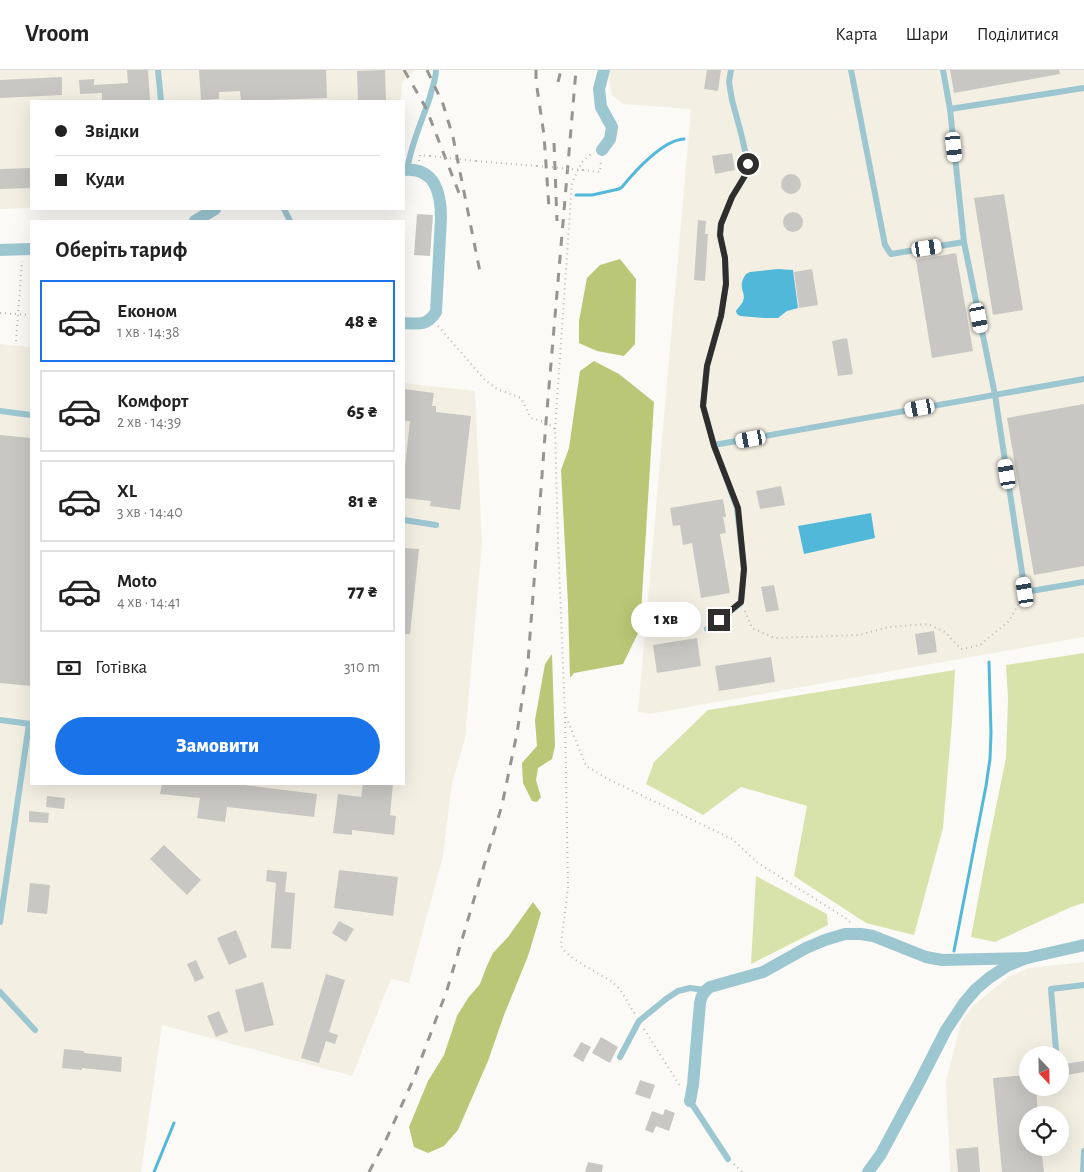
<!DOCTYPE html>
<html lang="uk">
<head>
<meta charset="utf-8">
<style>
  body { margin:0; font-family:"Alegreya Sans",sans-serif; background:#f6f6f6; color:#222; height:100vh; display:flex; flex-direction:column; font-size:19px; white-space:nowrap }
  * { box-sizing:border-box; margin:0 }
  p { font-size:16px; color:#767676 }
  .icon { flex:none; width:28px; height:28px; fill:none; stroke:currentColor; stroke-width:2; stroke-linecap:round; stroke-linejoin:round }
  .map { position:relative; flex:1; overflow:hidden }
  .panel { position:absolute; left:30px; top:150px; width:375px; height:565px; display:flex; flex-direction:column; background:#fff; border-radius:0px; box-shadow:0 5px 20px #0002 }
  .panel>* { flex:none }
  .banner { position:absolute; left:30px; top:30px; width:375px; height:110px; border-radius:0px; box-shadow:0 5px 20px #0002; display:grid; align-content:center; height:110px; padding:0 25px; background:#fff }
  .needle { width:32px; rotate:158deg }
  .fabs { position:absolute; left:1019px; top:976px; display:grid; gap:10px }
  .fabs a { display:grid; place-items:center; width:50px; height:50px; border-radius:50%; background:#fff; box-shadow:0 5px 20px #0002; font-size:25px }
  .end { position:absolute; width:22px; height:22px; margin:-11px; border:6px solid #2f2e2c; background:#fff; box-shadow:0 0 0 2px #fff }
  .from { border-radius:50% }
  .bubble { position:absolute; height:35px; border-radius:18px; background:#fff; box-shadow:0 5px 20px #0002; font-size:16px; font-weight:800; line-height:35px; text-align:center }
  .car { position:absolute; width:15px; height:30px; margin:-15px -8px; border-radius:6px; box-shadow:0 0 4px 1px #0007; background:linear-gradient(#fff 24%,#345 0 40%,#fff 0 76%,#345 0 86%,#fff 0) }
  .banner b { display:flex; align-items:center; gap:18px; height:48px; font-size:19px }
  .banner b+b { border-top:1px solid #e0e0e0 }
  .banner i { width:12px; height:12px; background:#222 }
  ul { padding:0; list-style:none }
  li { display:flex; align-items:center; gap:15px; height:82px; margin:0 10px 8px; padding:0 15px; border:2px solid #e0e0e0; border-radius:0px }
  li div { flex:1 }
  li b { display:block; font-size:19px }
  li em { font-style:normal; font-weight:800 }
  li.current { border-color:#1a73e8 }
  li>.icon { width:45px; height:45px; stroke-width:1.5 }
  h2 { padding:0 25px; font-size:22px; line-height:60px }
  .pay { display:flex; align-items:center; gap:12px; height:55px; padding:0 25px; font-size:19px }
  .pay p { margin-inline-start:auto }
  .primary-button { display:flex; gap:10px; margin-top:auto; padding:10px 25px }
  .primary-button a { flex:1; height:58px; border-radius:30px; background:#1a73e8; color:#fff; font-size:20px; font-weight:800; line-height:58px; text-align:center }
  header { display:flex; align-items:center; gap:30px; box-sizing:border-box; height:70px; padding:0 25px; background:#fff; border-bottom:1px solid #e0e0e0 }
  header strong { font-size:24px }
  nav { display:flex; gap:28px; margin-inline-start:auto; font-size:18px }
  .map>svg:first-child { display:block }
  .built { fill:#f4efe3; fill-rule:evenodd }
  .green { fill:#d8e3ac }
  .forest { fill:#b9c776 }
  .water { fill:#51b8da }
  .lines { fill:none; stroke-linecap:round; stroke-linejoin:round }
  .stream { stroke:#51b8da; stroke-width:3 }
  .building { fill:#c9c7c3 }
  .path { stroke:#bab8b5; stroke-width:2; stroke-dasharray:1 4; stroke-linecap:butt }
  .lane { stroke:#9cc7d1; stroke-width:6 }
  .street { stroke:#9cc7d1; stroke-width:12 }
  .rail { stroke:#969592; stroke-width:3; stroke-dasharray:9 9; stroke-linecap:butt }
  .path-bridge { stroke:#bab8b5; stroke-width:2; stroke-dasharray:1 4; stroke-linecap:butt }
  .route { stroke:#2f2e2c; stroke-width:6 }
</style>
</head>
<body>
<header>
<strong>Vroom</strong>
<nav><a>Карта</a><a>Шари</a><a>Поділитися</a></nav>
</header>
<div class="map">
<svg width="1084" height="1102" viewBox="0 0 1084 1102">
  <rect width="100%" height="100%" fill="#fcfaf6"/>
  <g class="built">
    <path d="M0,0H416L402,12L401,31H31V138L0,139Z"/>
    <path d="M610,0H1084V567L649,644L638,642L691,39L623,34L612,25L609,10Z"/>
    <path d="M0,274L31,277V714H404V313L475,321L482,473L465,669L452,713L443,786L409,913L391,909L352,1006L162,955L141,1102H0Z"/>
    <path d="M1084,892V1102H950L946,1011L961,953L973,936L1008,907L1029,898ZM1028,985H1060V1018H1028ZM1028,1045H1060V1078H1028Z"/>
  </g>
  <g class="green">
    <path d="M1084,583V833L1071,837L995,872L971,867L989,771L1006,688L1008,628L1006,595Z"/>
    <path d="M955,600L952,652L943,758L914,865L866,853L794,806L807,736L741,717L703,745L646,714L654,692L708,640Z"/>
    <path d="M756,806L827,844L828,855L751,894Z"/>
  </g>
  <g class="forest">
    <path d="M620,189L636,209L635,274L624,286L597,281L579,273V251L587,208L600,195Z"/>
    <path d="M594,291L619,304L654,332L640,559L623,594L574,603L570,608L568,534L561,400L569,378L580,301Z"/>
    <path d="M552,584L555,676L552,689L538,698L536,710L541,727L537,732L532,731L523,713L522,693L537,676L535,650L545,594Z"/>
    <path d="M533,832L541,843L528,886L504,945L488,991L458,1060L444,1076L428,1083L414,1077L409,1057L428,1011L444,985L457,946L468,928L480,914L486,898L493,883L508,867Z"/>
  </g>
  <g class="water">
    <path d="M778,199L793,200L798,238L787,241L778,248H765L740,246L737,244L736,241C738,238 742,234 743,231C747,222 736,218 746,204L750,202Z"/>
    <path d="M871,443L875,468L804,484L798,456Z"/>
  </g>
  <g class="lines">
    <g class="stream">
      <path d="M576,125H592L619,119L622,117C635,101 663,70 684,69"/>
      <path d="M954,881L986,716L990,689L991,663L989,592"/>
      <path d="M154,1102L174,1053"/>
    </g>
  </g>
  <g class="building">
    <path d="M127,0H148L150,30L102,31V23L80,24L79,10L94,9V15L128,13Z"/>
    <path d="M199,0H326L327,28L241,31L240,21L219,22V29L201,30Z"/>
    <path d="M385,0L386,31H358L357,1Z"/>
    <path d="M707,0H721L718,21L704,19Z"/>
    <path d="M950,0H1059L1060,4L954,23Z"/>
    <path d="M62,7V25L0,28V10Z"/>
    <path d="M732,83L735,100L715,104L712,86Z"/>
    <path d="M31,98V118L0,119V99Z"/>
    <circle cx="791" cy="114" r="10"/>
    <path d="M1004,124L1023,240L993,245L974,128Z"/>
    <circle cx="793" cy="152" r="10"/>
    <path d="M417,144L433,145L430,186L414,185Z"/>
    <path d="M698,150L706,151L705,164H708L705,211L694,210Z"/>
    <path d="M956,183L973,281L932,288L916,190Z"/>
    <path d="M812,199L818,235L799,238L794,202Z"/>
    <path d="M847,268L853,304L838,306L832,271Z"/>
    <path d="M404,319L434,323L432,336H436V342L471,346L460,440L430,436L431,431L404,428V405L410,351H404Z"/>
    <path d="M1084,334V496L1034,505L1007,348Z"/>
    <path d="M0,365L31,368V616L0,613Z"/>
    <path d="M781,416L785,435L760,439L756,421Z"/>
    <path d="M723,429L726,447H723L726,463L720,464L730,523L701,528L692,473L683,475L680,455L673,456L670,438Z"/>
    <path d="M404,478L419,479L410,564H404Z"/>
    <path d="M774,515L779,540L766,542L761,517Z"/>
    <path d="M934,561L937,582L918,585L915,564Z"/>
    <path d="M697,568L701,596L657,603L653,575Z"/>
    <path d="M771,587L775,612L719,621L715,596Z"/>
    <path d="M162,714H237L317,724L314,747L227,737L225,752L197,748L200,728L160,724Z"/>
    <path d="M363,714H393L390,745L396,746L394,765L352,760V765L333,763L338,724L361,727Z"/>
    <path d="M47,726L65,728L64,739L46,737Z"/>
    <path d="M29,741L49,743L48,753L29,752Z"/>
    <path d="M164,775L201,810L187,825L150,789Z"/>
    <path d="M267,800L287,802L285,822L295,823L291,879L271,878L276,813L266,811Z"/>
    <path d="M339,800L398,807L393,846L334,838Z"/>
    <path d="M30,813L50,815L47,844L27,842Z"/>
    <path d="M339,851L354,859L346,872L332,863Z"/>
    <path d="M236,860L247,887L229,895L217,868Z"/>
    <path d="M196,890L204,908L195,912L187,894Z"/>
    <path d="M326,904L345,910L329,962L338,965L335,974L326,971L319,993L301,988Z"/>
    <path d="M263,912L274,955L245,962L235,920Z"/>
    <path d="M219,941L228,962L216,967L207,946Z"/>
    <path d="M601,967L618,977L610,993L592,983Z"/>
    <path d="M581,972L591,977L583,992L573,986Z"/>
    <path d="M64,979L84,981V983L122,987L121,1002L82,998V1000L62,998Z"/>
    <path d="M1084,991V1002L1067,1005L1065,994Z"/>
    <path d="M1028,1005V1018H1036L1038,1045H1028V1078H1041L1044,1102H1002L993,1008Z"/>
    <path d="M640,1010L655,1015L650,1029L635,1024Z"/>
    <path d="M665,1039L675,1043L669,1061L656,1056L653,1063L645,1060L652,1041L663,1045Z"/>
    <path d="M978,1077L980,1102H958L956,1079Z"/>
    <path d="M588,1092L603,1095L602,1102H585Z"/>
  </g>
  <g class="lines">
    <g class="path">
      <path d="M419,91L420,85L430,86"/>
      <path d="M476,91L537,96"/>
      <path d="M583,100L600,102L601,91"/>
      <path d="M0,243L31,245"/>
      <path d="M438,256L485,310L497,319L521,328L531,348L546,352L555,359L558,471L565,644L586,696L608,709L732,769L758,793L847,849L851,853"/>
      <path d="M16,271L22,191"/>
      <path d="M555,359L572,113L582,92L591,84"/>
      <path d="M745,541L752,558L775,568L859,565L889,557L928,554L945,562L961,579L980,575L1009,551L1022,528"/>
      <path d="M565,647L568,817L561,875C565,888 600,903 612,912C622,919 628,934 635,944"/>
      <path d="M644,959L680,1016"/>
      <path d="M734,1094L742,1102"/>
    </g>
    <g class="lane">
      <path d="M158,0L161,31"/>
      <path d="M731,0L729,12L732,30L741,63L748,94L746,104L732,127L721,154L720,165L725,188L726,214L721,246L707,296L703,336L714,375L1084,309"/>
      <path d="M851,0L885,175L891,184L964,172"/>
      <path d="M943,0L950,39L964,172L995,325L1025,522L1084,512"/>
      <path d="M950,39L1084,18"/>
      <path d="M407,100C411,74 422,51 430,27C432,18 436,9 436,0"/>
      <path d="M284,139L290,151"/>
      <path d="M0,341L31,345"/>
      <path d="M404,450L436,455"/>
      <path d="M707,559L741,533L744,499L737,438L714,375"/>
      <path d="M0,650L31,654"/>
      <path d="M0,852L29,654"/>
      <path d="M0,922L35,960"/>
      <path d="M1056,980L1051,919L1084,915"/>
      <path d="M620,987L639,951L666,929L678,921L690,918L705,920"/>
      <path d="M690,1031L728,1089"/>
      <path d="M1083,1102L1084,1081"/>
    </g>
    <g class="street">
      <path d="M602,80L610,69L612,57L601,37L599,19L604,0"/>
      <path d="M404,100C435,97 441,123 441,148L436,242C427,256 419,254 404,253"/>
      <path d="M195,151L215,139"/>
      <path d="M0,180L31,179"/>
      <path d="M690,1031L693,1015L700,933C701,926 704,921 710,917L763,902L806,878L825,870L845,864H861L873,866L926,887L942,890L1027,888"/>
      <path d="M868,1102L881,1084L919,1013L946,960L964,933L976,919L989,908L1007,896L1027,888L1084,875"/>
    </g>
    <g class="rail">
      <path d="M404,0L426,38L459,123"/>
      <path d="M427,0L443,34L453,67L480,202"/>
      <path d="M536,0V11L544,65L549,138"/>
      <path d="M558,12L561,0"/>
      <path d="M554,73L557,151"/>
      <path d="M369,1102L385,1072L414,1008L447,920L502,735L517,663L528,592L546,352L576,0"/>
    </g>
    <g class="path-bridge">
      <path d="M430,86L476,91"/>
      <path d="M537,96L583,100"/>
    </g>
  </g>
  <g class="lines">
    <path class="route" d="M719,550L741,532L744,499L738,438L714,376L703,336L707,296L721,246L726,214L725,188L720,165L721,154L732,127L746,104L748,94"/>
  </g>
</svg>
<div class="fabs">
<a><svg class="needle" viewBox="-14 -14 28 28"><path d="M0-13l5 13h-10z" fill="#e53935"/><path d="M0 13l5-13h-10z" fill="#767676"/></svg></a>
<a><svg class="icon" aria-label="locate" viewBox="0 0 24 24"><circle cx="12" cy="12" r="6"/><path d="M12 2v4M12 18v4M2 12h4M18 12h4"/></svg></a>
</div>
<i class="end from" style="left:748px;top:94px"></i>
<i class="end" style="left:719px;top:550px"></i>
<div class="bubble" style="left:631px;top:532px;width:70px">1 хв</div>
<i class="car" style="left:954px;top:77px;rotate:174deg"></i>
<i class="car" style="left:927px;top:178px;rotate:81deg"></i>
<i class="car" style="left:979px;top:248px;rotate:169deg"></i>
<i class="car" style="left:920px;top:338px;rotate:260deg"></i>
<i class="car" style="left:751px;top:369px;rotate:260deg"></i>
<i class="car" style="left:1007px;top:404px;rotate:351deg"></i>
<i class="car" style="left:1025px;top:522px;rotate:351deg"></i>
<div class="banner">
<b><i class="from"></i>Звідки</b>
<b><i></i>Куди</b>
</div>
<section class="panel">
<h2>Оберіть тариф</h2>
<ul>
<li class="current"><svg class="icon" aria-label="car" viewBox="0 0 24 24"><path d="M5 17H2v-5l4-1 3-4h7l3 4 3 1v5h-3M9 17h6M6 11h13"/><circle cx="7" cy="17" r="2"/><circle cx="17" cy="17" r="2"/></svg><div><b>Економ</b><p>1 хв · 14:38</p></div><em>48 ₴</em></li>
<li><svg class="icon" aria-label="car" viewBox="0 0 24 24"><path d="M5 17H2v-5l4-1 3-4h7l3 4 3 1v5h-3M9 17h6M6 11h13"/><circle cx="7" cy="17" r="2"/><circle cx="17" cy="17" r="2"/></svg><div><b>Комфорт</b><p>2 хв · 14:39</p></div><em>65 ₴</em></li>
<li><svg class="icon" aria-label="car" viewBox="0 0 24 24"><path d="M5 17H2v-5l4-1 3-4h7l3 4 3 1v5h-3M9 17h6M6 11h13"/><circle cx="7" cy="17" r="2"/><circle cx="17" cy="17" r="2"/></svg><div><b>XL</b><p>3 хв · 14:40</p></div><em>81 ₴</em></li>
<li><svg class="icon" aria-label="car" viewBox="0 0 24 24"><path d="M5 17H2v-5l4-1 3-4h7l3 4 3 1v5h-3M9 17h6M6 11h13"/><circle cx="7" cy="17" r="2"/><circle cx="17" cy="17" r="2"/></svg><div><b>Moto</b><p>4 хв · 14:41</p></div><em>77 ₴</em></li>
</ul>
<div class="pay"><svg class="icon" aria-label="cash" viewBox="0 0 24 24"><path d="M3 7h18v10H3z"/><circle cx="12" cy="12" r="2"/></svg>Готівка<p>310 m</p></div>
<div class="primary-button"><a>Замовити</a></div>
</section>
</div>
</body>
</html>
